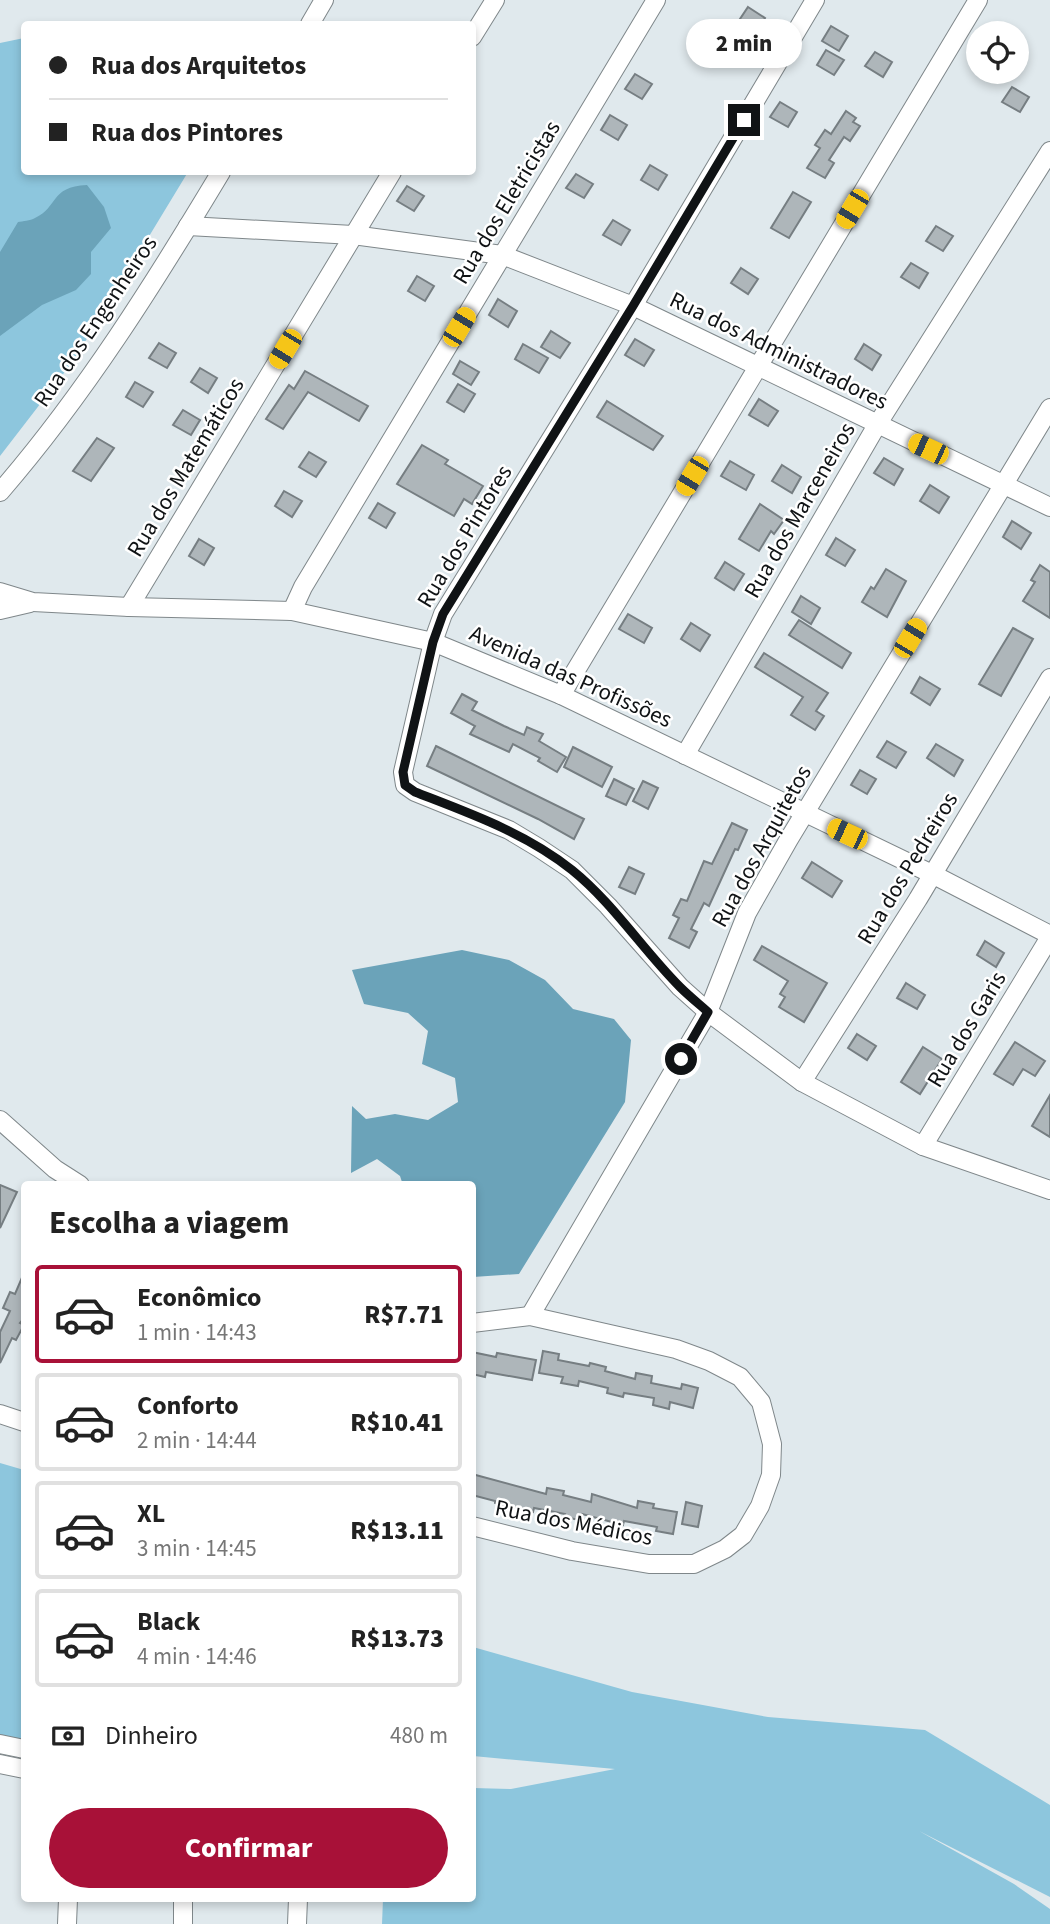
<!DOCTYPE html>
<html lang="pt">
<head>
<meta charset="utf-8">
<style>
  body { margin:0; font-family:"Source Sans 3",sans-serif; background:#f2f2f2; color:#222; height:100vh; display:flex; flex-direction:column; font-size:26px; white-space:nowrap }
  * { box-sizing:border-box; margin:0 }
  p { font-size:23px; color:#767676 }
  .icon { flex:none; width:38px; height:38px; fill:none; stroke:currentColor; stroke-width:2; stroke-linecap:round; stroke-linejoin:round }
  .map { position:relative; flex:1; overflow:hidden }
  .drawer { position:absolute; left:21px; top:1181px; width:455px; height:721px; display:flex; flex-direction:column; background:#fff; border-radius:7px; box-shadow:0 4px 10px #0003 }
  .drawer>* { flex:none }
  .hud { position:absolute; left:21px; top:21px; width:455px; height:154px; border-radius:7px; box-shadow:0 4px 10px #0003; display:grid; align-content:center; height:154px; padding:0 28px; background:#fff }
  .controls { position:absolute; left:966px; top:21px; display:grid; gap:14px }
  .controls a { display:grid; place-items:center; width:63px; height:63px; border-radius:50%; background:#fff; box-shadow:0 4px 10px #0003; font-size:35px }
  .end { position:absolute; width:32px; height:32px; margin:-16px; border:9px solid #101315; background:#fff; box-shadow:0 0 0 4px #fff }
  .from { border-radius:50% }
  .bubble { position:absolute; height:49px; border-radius:24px; background:#fff; box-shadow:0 4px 10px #0003; font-size:23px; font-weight:800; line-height:49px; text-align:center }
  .car { position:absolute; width:21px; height:42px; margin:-21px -10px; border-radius:9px; box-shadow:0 0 5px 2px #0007; background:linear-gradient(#f5c518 24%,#345 0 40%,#f5c518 0 76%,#345 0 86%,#f5c518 0) }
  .hud b { display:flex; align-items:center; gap:24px; height:66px; font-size:26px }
  .hud b+b { border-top:2px solid #e0e0e0 }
  .hud i { width:18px; height:18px; background:#222 }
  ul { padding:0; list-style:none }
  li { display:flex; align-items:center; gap:21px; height:98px; margin:0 14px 10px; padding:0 14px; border:4px solid #e0e0e0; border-radius:7px }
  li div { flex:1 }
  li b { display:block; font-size:26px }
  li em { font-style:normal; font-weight:800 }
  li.current { border-color:#a81138 }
  li>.icon { width:63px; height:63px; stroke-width:1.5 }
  h2 { padding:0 28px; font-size:32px; line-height:84px }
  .pay { display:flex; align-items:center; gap:18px; height:77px; padding:0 28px; font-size:26px }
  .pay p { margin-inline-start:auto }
  .primary-button { display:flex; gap:14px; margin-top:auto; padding:14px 28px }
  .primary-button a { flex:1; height:80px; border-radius:42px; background:#a81138; color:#fff; font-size:28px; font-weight:800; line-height:80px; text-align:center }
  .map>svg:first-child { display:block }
  .green { fill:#8dc6dd }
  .water { fill:#6ba3b9 }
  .building { fill:#aeb6ba; stroke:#767e82; stroke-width:2 }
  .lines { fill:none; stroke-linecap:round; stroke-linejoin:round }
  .minor-casing { stroke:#7f878a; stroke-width:20 }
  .minor { stroke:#fff; stroke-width:18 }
  .route { stroke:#101315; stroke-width:9 }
  .labels { text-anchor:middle; stroke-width:5; stroke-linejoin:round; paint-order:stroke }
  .street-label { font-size:23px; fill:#101315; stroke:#fff }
</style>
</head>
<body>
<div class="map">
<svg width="1050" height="1924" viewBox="0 0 1050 1924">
  <rect width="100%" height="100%" fill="#e0e9ed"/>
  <g class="green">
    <path d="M24,38V172H188L74,360L0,456V43Z"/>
    <path d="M0,1463L24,1470V1743L0,1740Z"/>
    <path d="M473,1647L632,1692L768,1717L925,1730L1050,1805V1897L919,1831L1014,1884L1050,1909V1924H382L383,1899H472L473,1788L511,1789L615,1769L473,1756Z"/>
  </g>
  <g class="water">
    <path d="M87,185L104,207L111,228L91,252V274L76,290L42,305L0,336V252L18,222C23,221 30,221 35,218C59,207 49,187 87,185Z"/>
    <path d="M462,950L509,960L545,980L573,1009L614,1019L631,1040L625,1102L519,1274L473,1277L472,1185H403L400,1176L377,1159L351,1173L352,1106L366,1119L395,1114L428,1120L458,1102L455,1078L422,1064L428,1031L408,1013L364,1004L352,970Z"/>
  </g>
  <g class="building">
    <path d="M748,7L765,18L756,33L738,22Z"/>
    <path d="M831,26L848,36L839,51L822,41Z"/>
    <path d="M826,50L844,60L834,75L817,65Z"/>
    <path d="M875,52L892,62L883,77L865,66Z"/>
    <path d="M635,74L652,84L642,99L625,89Z"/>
    <path d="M1012,87L1029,97L1020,112L1002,102Z"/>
    <path d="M780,102L797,112L788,127L770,117Z"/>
    <path d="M846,111L856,118L853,122L860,126L850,141L844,137L829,160L834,163L825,178L807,168L820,148L815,145L825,130L831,134Z"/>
    <path d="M610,115L627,125L618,140L601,130Z"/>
    <path d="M650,165L667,175L658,190L641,180Z"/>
    <path d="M576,174L593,184L584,198L566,188Z"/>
    <path d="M407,186L424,196L414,211L397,201Z"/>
    <path d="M793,192L811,202L789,238L771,228Z"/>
    <path d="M613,220L630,230L621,245L603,235Z"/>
    <path d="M936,226L953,236L943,251L926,241Z"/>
    <path d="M911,263L928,273L919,288L901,277Z"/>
    <path d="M741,268L758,279L748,294L731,283Z"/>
    <path d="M417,276L434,286L425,301L408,291Z"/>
    <path d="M498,299L517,311L508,327L489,315Z"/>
    <path d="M551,331L570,343L560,358L541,347Z"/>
    <path d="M635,339L654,350L644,366L625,355Z"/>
    <path d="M159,343L176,353L167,368L149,358Z"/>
    <path d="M523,344L548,358L539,373L515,359Z"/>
    <path d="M864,344L881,355L872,370L855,359Z"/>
    <path d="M460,361L479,372L471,385L453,374Z"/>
    <path d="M200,368L217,378L208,393L191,382Z"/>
    <path d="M305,371L368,406L359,421L308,392L283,429L266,419L289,385L294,389Z"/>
    <path d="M135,382L153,392L143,407L126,397Z"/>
    <path d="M458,384L475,394L464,412L447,402Z"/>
    <path d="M759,399L778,411L768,426L749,415Z"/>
    <path d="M607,401L663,436L653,450L597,417Z"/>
    <path d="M183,410L200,420L191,435L173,425Z"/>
    <path d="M97,438L114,448L91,481L73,471Z"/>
    <path d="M422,445L448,460L445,464L483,486L472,504L464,499L454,516L397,484Z"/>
    <path d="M309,452L326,462L316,477L299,467Z"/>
    <path d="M884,458L903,469L894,485L874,473Z"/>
    <path d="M730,461L754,475L746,490L721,476Z"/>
    <path d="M782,465L801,477L792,493L772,481Z"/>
    <path d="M930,485L949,497L939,513L920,501Z"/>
    <path d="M284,491L302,501L292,517L275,506Z"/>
    <path d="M378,503L395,513L386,528L369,518Z"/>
    <path d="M760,504L784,520L774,534L771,531L759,551L739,539Z"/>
    <path d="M1012,521L1031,533L1021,549L1003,537Z"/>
    <path d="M836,538L855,550L845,566L826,555Z"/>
    <path d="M199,539L214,548L204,565L189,556Z"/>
    <path d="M725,562L744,574L734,590L715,578Z"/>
    <path d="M1040,565L1050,572V618L1023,601L1035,582L1031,580Z"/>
    <path d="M886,569L906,581L887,617L862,602L871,587L874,589Z"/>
    <path d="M801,596L820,608L811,624L792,612Z"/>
    <path d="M628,614L652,628L644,643L619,629Z"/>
    <path d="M799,620L851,653L842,668L789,635Z"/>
    <path d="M691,623L710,635L700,651L681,639Z"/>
    <path d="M1013,628L1033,639L1001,696L979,684Z"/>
    <path d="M764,653L828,693L816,711L824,716L815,730L791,715L803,697L755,667Z"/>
    <path d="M920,677L940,689L930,705L911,693Z"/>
    <path d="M462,694L477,702L472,710L504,726L524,735L527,727L543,734L539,741L566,757L557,772L538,761L540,758L513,744L509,752L470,734L475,726L451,713Z"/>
    <path d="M887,741L906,752L896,768L877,757Z"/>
    <path d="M936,744L963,760L954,776L927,758Z"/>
    <path d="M436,746L584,819L574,839L538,819L427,766Z"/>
    <path d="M573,747L612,767L602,787L564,767Z"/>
    <path d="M860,770L876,779L867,794L851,785Z"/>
    <path d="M614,779L634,789L626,805L606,796Z"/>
    <path d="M643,781L658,788L648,809L633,801Z"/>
    <path d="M732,823L747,830L738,850L735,849L709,906L704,903L691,929L697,932L689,948L669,938L679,918L673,915L681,899L687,901L704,861L712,864Z"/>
    <path d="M812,862L842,881L832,897L802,878Z"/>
    <path d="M629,867L644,874L635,894L619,887Z"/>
    <path d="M985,941L1004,953L996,967L977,955Z"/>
    <path d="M762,946L827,983L804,1022L779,1007L785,997L780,994L788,981L754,960Z"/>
    <path d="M906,983L925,995L917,1009L897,998Z"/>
    <path d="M857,1034L876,1046L867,1060L848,1048Z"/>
    <path d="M1015,1042L1045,1061L1035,1076L1023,1069L1013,1085L994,1074Z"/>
    <path d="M923,1047L942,1059L920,1094L901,1082Z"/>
    <path d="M1050,1095V1137L1032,1126Z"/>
    <path d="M0,1185L17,1192L0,1228Z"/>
    <path d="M24,1273V1318L20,1323L24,1325L16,1340L12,1338L0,1363V1332L10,1311L3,1308L10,1292L15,1294Z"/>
    <path d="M543,1351L559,1354L558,1360L589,1366L590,1363L606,1367L605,1371L635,1379L636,1373L652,1376L651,1383L681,1389L682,1384L698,1388L693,1408L670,1402L669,1409L653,1405L654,1398L624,1393L623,1397L607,1393L608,1388L579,1381L578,1386L561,1383L563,1377L539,1373Z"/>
    <path d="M472,1352L496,1357L497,1353L536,1360L532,1380L486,1372L485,1377L472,1374Z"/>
    <path d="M472,1474L546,1494L547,1488L564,1491L563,1495L591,1502L592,1494L637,1508L638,1501L654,1504L653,1508L677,1512L673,1534L656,1531L657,1527L624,1521L623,1525L582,1514L580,1520L564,1517L565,1514L534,1508L533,1512L495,1503V1501L472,1495Z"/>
    <path d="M686,1502L702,1506L698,1527L682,1524Z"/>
  </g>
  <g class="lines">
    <defs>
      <g id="minor">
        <path d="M815,0L633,306L443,614L433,642L403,772L405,785L415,792L509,830L539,848L572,870L608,906L680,987L708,1012L802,1082L923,1146L1050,1190"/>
        <path d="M310,24L324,0"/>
        <path d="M472,37L495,0"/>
        <path d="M188,226L353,235L502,255L633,306L1050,507"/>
        <path d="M0,492C85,394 155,282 221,172"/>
        <path d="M0,592L33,602L129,607L292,611L433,642L561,695L932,874L1050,935"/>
        <path d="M129,607L392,172"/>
        <path d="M0,610L30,603"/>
        <path d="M292,611L303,587L656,0"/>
        <path d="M561,695L978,0"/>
        <path d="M685,755L877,425L1050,151"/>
        <path d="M802,1082L918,899L1050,678"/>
        <path d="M0,1120L55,1169L80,1185"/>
        <path d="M923,1146L1050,937"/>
        <path d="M530,1316L708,1012L747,913L789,839L1050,408"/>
        <path d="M472,1323L530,1316L676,1349L709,1361L740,1377L761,1402L772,1444L771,1475L760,1506L743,1535L725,1549L694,1564H649L572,1551L472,1526"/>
        <path d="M0,1414L24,1422"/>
        <path d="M0,1744L24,1749"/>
        <path d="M0,1764L24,1769"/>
        <path d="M67,1924L68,1899"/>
        <path d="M183,1924V1899"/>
        <path d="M297,1924L298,1899"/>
      </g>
    </defs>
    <use href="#minor" class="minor-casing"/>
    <use href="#minor" class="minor"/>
  </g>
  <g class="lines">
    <path class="route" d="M681,1059L708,1012C699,1004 689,996 680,987C643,950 613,903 572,870C526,833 469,813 415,792L405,785L403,772L433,642L443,614L633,306L744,120"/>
  </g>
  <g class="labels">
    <g class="street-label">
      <text transform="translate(506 202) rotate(-59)" y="8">Rua dos Eletricistas</text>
      <text transform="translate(95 321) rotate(-56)" y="8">Rua dos Engenheiros</text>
      <text transform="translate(779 350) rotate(26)" y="8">Rua dos Administradores</text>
      <text transform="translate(185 467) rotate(-59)" y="8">Rua dos Matemáticos</text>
      <text transform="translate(799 510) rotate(-60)" y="8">Rua dos Marceneiros</text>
      <text transform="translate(464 536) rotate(-59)" y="8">Rua dos Pintores</text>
      <text transform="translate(571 676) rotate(24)" y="8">Avenida das Profissões</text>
      <text transform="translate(761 846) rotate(-61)" y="8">Rua dos Arquitetos</text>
      <text transform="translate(907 868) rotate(-59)" y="8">Rua dos Pedreiros</text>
      <text transform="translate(966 1029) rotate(-59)" y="8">Rua dos Garis</text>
      <text transform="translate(574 1522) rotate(11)" y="8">Rua dos Médicos</text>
    </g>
  </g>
</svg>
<div class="controls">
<a><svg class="icon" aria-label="locate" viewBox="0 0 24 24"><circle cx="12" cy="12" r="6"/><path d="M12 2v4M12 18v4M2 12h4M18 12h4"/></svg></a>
</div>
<i class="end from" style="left:681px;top:1059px"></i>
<i class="end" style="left:744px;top:120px"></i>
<div class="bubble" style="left:686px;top:19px;width:116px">2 min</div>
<i class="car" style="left:852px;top:209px;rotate:211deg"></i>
<i class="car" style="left:459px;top:327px;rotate:31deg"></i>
<i class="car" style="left:285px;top:349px;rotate:211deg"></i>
<i class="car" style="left:928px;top:449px;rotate:295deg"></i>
<i class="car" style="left:692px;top:476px;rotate:211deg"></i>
<i class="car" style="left:910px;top:638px;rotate:31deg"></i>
<i class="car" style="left:847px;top:834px;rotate:295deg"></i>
<div class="hud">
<b><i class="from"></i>Rua dos Arquitetos</b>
<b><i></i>Rua dos Pintores</b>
</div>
<section class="drawer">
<h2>Escolha a viagem</h2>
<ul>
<li class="current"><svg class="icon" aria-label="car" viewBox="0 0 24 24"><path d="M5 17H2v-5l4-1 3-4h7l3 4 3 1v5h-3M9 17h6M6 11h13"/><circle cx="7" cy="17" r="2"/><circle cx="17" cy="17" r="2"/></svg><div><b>Econômico</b><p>1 min · 14:43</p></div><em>R$7.71</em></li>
<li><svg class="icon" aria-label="car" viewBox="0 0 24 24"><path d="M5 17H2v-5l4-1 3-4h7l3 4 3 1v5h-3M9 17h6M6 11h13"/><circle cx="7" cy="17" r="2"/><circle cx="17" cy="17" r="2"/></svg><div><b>Conforto</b><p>2 min · 14:44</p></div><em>R$10.41</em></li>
<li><svg class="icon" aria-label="car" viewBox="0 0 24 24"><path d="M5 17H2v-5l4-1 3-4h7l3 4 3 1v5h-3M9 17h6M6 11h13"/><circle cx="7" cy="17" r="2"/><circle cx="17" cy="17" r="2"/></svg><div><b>XL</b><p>3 min · 14:45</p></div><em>R$13.11</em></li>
<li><svg class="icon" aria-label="car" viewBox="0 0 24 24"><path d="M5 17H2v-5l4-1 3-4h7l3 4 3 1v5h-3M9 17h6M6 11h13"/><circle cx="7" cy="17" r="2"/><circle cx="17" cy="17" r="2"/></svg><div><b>Black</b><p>4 min · 14:46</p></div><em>R$13.73</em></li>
</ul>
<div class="pay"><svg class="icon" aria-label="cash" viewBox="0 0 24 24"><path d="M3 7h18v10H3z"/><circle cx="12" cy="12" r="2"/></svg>Dinheiro<p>480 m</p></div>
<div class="primary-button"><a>Confirmar</a></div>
</section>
</div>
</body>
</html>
